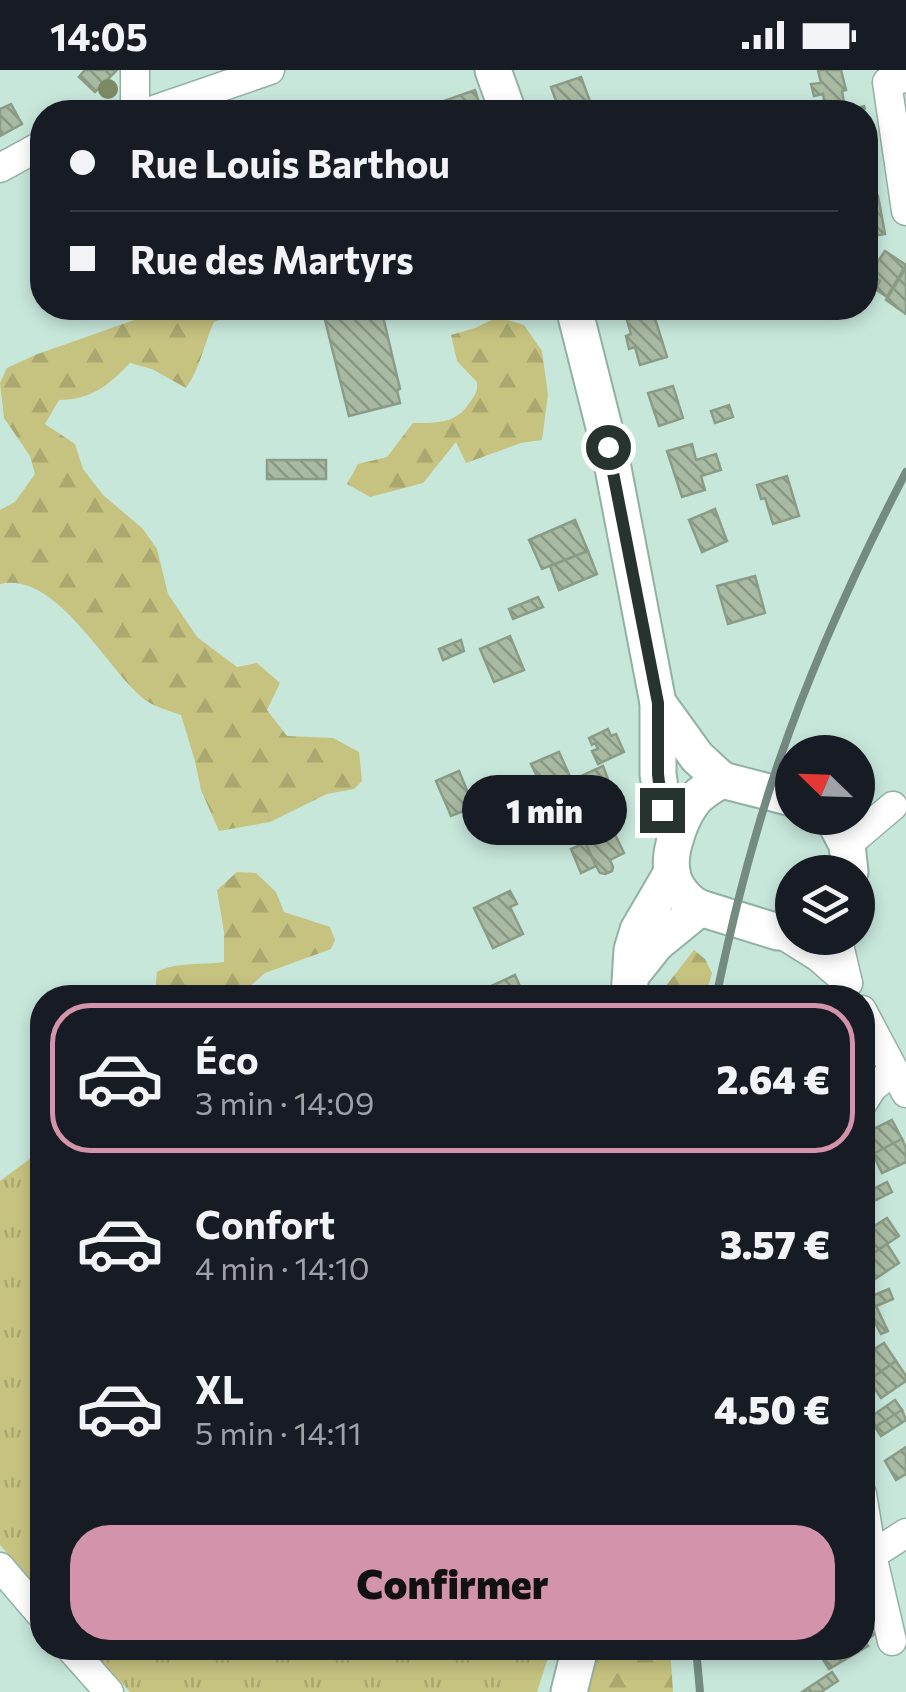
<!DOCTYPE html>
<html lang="fr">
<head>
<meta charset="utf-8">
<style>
  body { margin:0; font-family:Commissioner,sans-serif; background:#20242c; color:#f1f3f6; height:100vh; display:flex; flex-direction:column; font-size:38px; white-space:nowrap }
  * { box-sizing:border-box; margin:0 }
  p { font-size:32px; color:#9ea1a6 }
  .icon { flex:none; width:55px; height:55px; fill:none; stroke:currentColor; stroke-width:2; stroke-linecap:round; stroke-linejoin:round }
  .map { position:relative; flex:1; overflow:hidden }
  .sheet { position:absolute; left:30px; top:915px; width:845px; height:675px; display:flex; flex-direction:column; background:#171b24; border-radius:40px; box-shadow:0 5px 15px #0003 }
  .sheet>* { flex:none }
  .top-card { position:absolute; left:30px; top:30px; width:848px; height:220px; border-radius:40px; box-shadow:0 5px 15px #0003; display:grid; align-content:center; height:220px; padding:0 40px; background:#171b24 }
  .needle { width:65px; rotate:293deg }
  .tools { position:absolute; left:775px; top:665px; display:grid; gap:20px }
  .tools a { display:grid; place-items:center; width:100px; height:100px; border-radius:50%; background:#171b24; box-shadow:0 5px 15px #0003; font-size:50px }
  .end { position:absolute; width:45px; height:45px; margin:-22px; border:12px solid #26332e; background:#fff; box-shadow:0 0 0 5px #fff }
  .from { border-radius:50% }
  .bubble { position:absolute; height:70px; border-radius:35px; background:#171b24; box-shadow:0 5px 15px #0003; font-size:32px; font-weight:800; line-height:70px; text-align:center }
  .top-card b { display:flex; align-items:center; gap:35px; height:95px; font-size:38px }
  .top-card b+b { border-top:2px solid #363941 }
  .top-card i { width:25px; height:25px; background:#f1f3f6 }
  ul { padding:18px 0 0; list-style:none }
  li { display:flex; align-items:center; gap:30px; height:150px; margin:0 20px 15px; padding:0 20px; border:5px solid transparent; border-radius:40px }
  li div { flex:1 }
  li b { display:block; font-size:38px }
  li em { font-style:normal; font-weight:800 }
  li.active { border-color:#d393aa }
  li>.icon { width:90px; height:90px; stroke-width:1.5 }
  .action { display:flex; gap:20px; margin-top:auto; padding:20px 40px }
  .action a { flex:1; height:115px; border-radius:40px; background:#d393aa; color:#111; font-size:40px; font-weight:800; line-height:115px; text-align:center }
  .status { display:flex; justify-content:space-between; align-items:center; height:70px; padding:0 50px; background:#171b24; direction:ltr }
  .status svg { height:28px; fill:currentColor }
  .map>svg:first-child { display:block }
  .grass { fill:url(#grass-tufts) }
  .forest { fill:url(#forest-firs) }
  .building { fill:url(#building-back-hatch); stroke:#8b9c86; stroke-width:2.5 }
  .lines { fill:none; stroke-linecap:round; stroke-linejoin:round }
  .minor-casing { stroke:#92b1a5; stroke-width:31 }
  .major-casing { stroke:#92b1a5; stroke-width:39 }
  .path { stroke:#7d958c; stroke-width:5; stroke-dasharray:5 5; stroke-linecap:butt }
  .minor { stroke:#fff; stroke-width:28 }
  .major { stroke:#fff; stroke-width:35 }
  .rail { stroke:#748b82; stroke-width:8 }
  .tree { fill:#7d8a63 }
  .route { stroke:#26332e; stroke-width:12 }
</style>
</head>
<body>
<div class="status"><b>14:05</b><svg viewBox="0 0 49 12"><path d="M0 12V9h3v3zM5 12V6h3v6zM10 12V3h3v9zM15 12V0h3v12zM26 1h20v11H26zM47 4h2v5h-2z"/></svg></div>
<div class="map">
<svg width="906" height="1622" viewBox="0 0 906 1622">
  <defs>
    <pattern id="grass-tufts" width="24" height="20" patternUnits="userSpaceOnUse" patternTransform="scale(2.5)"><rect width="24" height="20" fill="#c6c280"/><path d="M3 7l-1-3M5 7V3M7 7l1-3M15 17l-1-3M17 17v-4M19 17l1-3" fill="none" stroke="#aaa76f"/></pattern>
    <pattern id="forest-firs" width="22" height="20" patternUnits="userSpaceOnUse" patternTransform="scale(2.5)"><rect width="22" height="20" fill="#c6c280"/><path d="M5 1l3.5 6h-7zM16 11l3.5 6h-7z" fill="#aaa76f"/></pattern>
    <pattern id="building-back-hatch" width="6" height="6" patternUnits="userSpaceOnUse" patternTransform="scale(2.5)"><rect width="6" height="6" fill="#a9baa3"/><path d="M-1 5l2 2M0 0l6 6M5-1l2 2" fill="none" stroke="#899885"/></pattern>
  </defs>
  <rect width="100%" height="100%" fill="#c7e7db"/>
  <g class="grass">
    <path d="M42,1080V1523L0,1475V1111Z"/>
    <path d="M90,1578H551L537,1622H130Z"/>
  </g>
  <g class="forest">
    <path d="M184,238H287L268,246L224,248L214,252C204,274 200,298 186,318L152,299L130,293C109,315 91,330 59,330L45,354L75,374L83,399L103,425L143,459L157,479L168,524L197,567L237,597L257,593L280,613L267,640L287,666L333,668L359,682L362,711L354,719L327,724L270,752L219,761L201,720L195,691L181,645C170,641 155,637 145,630C106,599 57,501 0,514V440L15,432L35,404L30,386L4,348L0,313L7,298L35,285L137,249Z"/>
    <path d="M498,247L524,255L542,281L548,325L542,370L521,373L466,393L456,372L423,413L370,427L347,414L358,394L387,387L413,353C435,353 455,354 468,335C474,326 478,323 477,312L457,291L451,265L475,258Z"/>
    <path d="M237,802L256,803L276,822L284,842L330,857L335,870L331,879L265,903L238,927H159L155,922L157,902C174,892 203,895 224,892V862L217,820Z"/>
    <path d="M694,880L705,889L712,903L705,927H663L665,917Z"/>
    <path d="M597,1578H670L673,1622H586Z"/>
  </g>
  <g class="building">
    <path d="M85,0H117L95,22L79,7Z"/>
    <path d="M818,0H841L846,20L842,21L844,33L825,36L823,24L814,26L811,14L821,13Z"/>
    <path d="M581,7L594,42H560L551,17Z"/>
    <path d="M475,20L482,42H436L440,41L438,33Z"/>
    <path d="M11,34L22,54L0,66V39Z"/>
    <path d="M878,126L885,164L865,167V128Z"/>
    <path d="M885,181L906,195L887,227L875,219L880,211L870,203Z"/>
    <path d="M906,198V244L886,230Z"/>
    <path d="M322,238H381L400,319L397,320L400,333L349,346Z"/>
    <path d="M653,242L667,287L640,295L635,277L629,279L626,266L631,264L627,250Z"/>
    <path d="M673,316L683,348L659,356L648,323Z"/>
    <path d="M729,335L733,347L715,353L711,341Z"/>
    <path d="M692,374L696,390L716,384L721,400L701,406L705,420L682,427L667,381Z"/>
    <rect x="267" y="390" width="59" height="19"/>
    <path d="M787,406L799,446L773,454L765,428L761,429L757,415Z"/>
    <path d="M715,439L727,471L702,482L689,450Z"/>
    <path d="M575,450L588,481L542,499L529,470Z"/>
    <path d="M588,481L597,504L559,520L550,496Z"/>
    <path d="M755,506L765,543L728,554L717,516Z"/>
    <path d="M538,527L543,537L513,549L509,539Z"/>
    <path d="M510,566L524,600L494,612L480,579Z"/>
    <path d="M461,570L464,581L443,590L439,579Z"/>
    <path d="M608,659L611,666L616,664L624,682L598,694L592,681L598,679L595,673L592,675L589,668Z"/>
    <path d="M559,682L572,711L545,723L531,694Z"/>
    <path d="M603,696L618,736L584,749L580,738L583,736L580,729L584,727L577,708Z"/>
    <path d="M459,701L474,737L451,746L436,711Z"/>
    <path d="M512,711L528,746L516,752L501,716Z"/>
    <path d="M533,728L543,749L532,755L522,734Z"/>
    <path d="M609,752L624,783L610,790L613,797L612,801L605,804L600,803L596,796L582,765Z"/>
    <path d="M585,773L596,796L581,803L571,779Z"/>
    <path d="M510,821L517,834L510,837L523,864L493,878L474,838Z"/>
    <path d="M515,905L525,928H490L487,918Z"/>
    <path d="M892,1050L902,1069L865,1088L862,1077L868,1074L863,1064Z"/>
    <path d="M902,1069L906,1078V1092L882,1103L873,1084Z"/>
    <path d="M887,1112L892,1122L862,1137V1125Z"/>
    <path d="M887,1148L899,1166L862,1191V1164Z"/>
    <path d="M887,1174L899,1193L872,1211L862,1196V1191Z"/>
    <path d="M889,1219L893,1229L862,1242V1230Z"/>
    <path d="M876,1236L888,1261L881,1264L873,1249L862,1254V1242Z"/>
    <path d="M884,1273L896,1291L869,1310L862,1300V1287Z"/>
    <path d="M896,1291L906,1306V1311L881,1328L869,1310Z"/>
    <path d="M895,1330L902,1340L875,1357L869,1348Z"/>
    <path d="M902,1340L906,1350L881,1366L875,1357Z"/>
    <path d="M906,1377V1404L896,1410L885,1391Z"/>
    <path d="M874,1545L879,1561L865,1571L868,1576L829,1599L819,1583L826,1578H862V1553Z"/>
    <path d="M832,1602L838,1611L821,1622H802Z"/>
  </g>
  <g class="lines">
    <defs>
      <g id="minor">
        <path d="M906,8L887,12L906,141"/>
        <path d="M135,42V0"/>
        <path d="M148,42L270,0"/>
        <path d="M0,98L42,75"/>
        <path d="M847,775L893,736"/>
        <path d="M778,862L818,887L848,913"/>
        <path d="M833,868L840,879L848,913"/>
        <path d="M862,940L906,1023"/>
        <path d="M862,1034L873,1017L894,1001"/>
        <path d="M862,1424L872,1485L892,1571"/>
        <path d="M872,1485L906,1463"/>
        <path d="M0,1497L42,1546"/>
        <path d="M70,1578L109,1622"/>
      </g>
      <g id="major">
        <path d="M493,0L508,42"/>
        <path d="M574,238L609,377L649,586L658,633V704L663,739L676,767"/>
        <path d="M658,633L697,687L722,710"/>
        <path d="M792,728L722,710C713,715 704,720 696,728C682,744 668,780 672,802C674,817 687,832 700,838L778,862H792"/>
        <path d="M833,748L847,775L850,802"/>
        <path d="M632,904L656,874L700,838"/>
        <path d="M629,928L632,880L638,860L672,802"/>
        <path d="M569,1622L580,1578"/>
      </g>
    </defs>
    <use href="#minor" class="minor-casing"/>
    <use href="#major" class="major-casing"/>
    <path class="path" d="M841,42L867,37"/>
    <use href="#minor" class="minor"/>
    <use href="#major" class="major"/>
    <g class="rail">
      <path d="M716,928C731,855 749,783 772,712C807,605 854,502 906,402"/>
      <path d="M696,1578L700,1622"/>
    </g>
  </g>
  <circle class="tree" cx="108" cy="19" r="10"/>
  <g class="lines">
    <path class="route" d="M608,377L658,633V704L662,740"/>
  </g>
</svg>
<div class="tools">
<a><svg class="needle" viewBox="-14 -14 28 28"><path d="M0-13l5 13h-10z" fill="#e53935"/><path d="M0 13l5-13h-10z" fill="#9ea1a6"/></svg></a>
<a><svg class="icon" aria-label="layers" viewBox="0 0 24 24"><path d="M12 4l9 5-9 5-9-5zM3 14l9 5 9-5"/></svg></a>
</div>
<i class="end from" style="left:608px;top:377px"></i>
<i class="end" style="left:662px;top:740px"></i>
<div class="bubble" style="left:462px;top:705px;width:165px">1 min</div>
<div class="top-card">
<b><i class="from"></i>Rue Louis Barthou</b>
<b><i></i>Rue des Martyrs</b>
</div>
<section class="sheet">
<ul>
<li class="active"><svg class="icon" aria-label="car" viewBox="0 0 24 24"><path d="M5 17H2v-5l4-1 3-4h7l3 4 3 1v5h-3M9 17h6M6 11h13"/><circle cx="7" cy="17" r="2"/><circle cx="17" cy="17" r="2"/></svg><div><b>Éco</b><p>3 min · 14:09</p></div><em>2.64 €</em></li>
<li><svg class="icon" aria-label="car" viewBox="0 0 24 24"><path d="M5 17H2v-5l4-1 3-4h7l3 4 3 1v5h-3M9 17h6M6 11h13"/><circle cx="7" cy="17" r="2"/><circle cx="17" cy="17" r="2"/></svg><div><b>Confort</b><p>4 min · 14:10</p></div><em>3.57 €</em></li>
<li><svg class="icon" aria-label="car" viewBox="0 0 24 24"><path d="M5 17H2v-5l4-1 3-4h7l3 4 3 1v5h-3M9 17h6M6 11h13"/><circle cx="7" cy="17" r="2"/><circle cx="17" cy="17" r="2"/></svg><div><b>XL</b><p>5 min · 14:11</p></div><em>4.50 €</em></li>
</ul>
<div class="action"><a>Confirmer</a></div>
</section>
</div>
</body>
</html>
